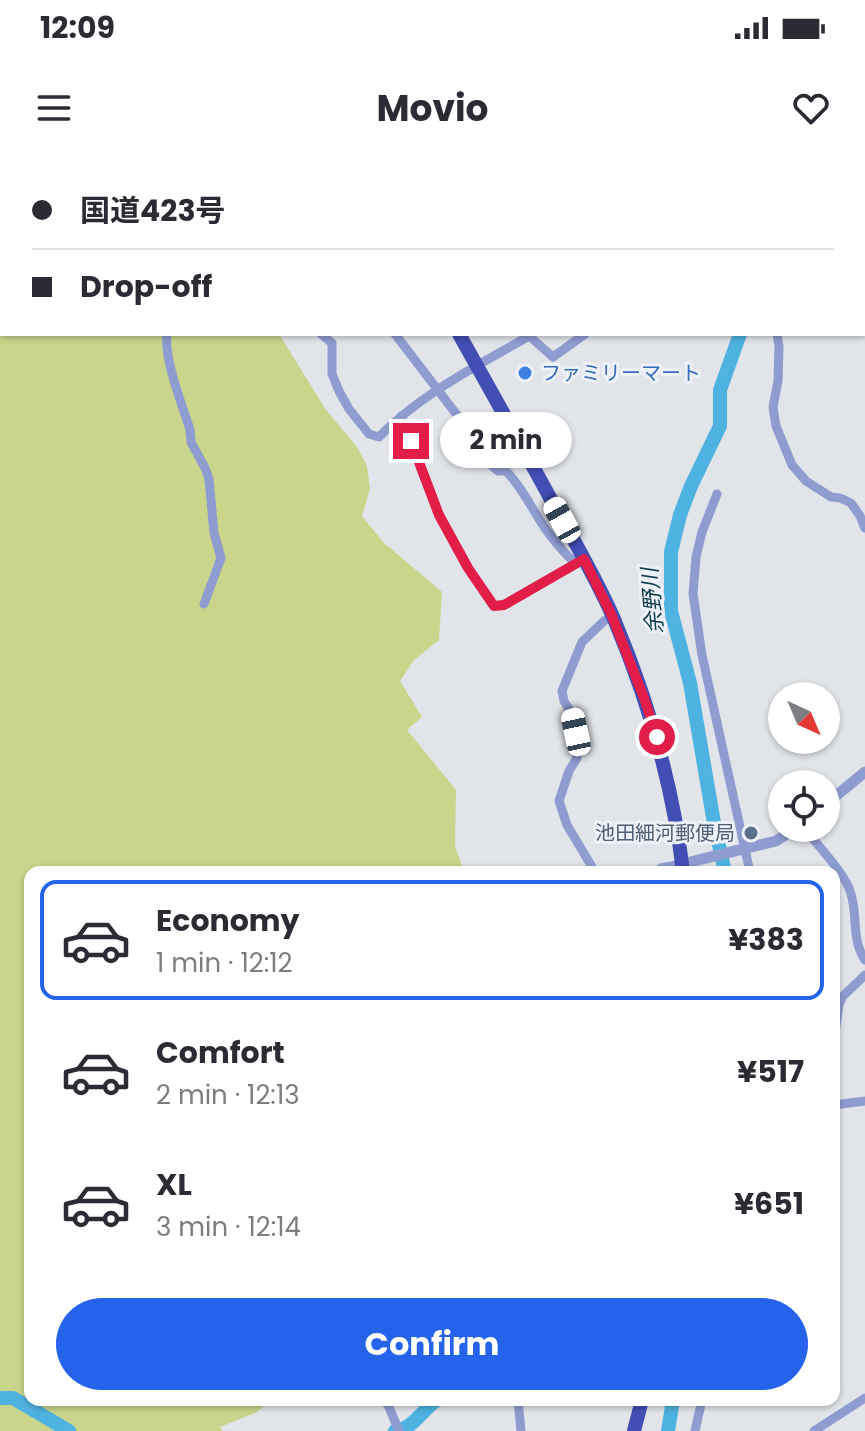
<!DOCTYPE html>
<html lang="en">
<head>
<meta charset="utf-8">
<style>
  body { margin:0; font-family:Poppins,"Noto Sans JP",sans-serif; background:#f7f7f7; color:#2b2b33; height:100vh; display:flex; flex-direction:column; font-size:30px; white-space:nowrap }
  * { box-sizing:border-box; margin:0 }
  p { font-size:26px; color:#7c7c81 }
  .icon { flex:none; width:44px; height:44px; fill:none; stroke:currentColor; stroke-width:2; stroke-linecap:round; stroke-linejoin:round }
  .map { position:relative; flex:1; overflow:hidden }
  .side { position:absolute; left:24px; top:706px; width:816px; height:540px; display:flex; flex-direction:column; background:#fff; border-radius:16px; box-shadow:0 2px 6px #0004 }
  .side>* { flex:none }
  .guide { position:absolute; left:0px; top:0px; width:866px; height:176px; box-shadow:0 2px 6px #0004; display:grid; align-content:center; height:176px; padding:0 32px; background:#fff }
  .needle { width:52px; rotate:136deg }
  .controls { position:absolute; left:768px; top:522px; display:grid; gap:16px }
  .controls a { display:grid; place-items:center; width:72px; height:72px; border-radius:50%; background:#fff; box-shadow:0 2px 6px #0004; font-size:40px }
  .end { position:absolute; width:36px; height:36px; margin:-18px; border:10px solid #e11d48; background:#fff; box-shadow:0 0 0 4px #fff }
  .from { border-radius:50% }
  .bubble { position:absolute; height:56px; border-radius:28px; background:#fff; box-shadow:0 2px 6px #0004; font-size:26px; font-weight:700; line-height:56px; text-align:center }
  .car { position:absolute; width:24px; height:48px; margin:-24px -12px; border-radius:10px; box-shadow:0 0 6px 2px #0007; background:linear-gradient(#fff 24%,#345 0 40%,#fff 0 76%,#345 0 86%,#fff 0) }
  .guide b { display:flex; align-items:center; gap:28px; height:76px; font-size:30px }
  .guide b+b { border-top:2px solid #e1e1e2 }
  .guide i { width:20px; height:20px; background:#2b2b33 }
  ul { padding:14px 0 0; list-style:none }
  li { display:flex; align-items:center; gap:24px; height:120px; margin:0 16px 12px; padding:0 16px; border:4px solid transparent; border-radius:16px }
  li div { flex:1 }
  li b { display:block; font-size:30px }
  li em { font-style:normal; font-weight:700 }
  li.current { border-color:#2563eb }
  li>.icon { width:72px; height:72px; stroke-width:1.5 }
  .button { display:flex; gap:16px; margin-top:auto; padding:16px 32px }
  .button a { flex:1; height:92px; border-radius:48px; background:#2563eb; color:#fff; font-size:32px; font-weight:700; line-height:92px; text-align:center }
  .status { display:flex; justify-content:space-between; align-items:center; height:56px; padding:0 40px; background:#fff; direction:ltr }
  .status svg { height:22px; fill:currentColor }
  header { display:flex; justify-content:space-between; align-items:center; height:104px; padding:0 32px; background:#fff; font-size:36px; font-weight:700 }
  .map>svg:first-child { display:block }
  .green { fill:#c9d58a }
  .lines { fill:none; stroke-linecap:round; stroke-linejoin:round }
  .river { stroke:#4eb3e0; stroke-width:14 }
  .minor { stroke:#8f9cd0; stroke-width:9 }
  .tertiary { stroke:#8f9cd0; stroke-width:11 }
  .trunk { stroke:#424eb4; stroke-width:14 }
  .motorway { stroke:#3841af; stroke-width:16 }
  .route { stroke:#e11d48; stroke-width:10 }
  .shop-dot { fill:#3f7fe0; stroke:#eef1f7; stroke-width:3 }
  .service-dot { fill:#5c6f8a; stroke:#eef1f7; stroke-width:3 }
  .labels { text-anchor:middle; stroke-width:6; stroke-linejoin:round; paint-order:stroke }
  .shop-label { font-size:20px; fill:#366cbe; stroke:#eef1f7; text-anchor:start }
  .service-label { font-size:20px; fill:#4e5e75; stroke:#eef1f7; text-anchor:end }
  .water-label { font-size:22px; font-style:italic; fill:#113d50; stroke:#eef1f7 }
</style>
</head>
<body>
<div class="status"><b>12:09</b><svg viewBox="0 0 49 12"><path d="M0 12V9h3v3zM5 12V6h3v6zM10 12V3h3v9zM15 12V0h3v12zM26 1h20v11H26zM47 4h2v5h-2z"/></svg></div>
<header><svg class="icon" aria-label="menu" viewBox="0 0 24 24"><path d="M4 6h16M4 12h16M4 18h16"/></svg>Movio<svg class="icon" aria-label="heart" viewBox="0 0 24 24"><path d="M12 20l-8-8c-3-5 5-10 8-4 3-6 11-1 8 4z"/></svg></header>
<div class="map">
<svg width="865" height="1271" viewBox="0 0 865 1271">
  <rect width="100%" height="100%" fill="#e1e4e9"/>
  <path class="green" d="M0,0H110L112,2H2V174H279L326,250L357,287L367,306L370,329L362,356L383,382L442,432L439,480L414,500L400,521L422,557L407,570L456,630L455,686L464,712H30V1240H271L257,1252L220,1267L223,1271H0Z"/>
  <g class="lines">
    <g class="river">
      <path d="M687,0L688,2"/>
      <path d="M725,712L714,663L690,523L671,451V392L680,355L691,326L720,266V230L740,174"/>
      <path d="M0,1238H13L69,1271"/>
      <path d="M395,1271C413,1269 422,1250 437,1240"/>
      <path d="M668,1271L673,1240"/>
    </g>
    <g class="minor">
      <path d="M136,0L139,2"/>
      <path d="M265,0L267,2"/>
      <path d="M496,0L497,2"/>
      <path d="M610,0L611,2"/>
      <path d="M711,0V2"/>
      <path d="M816,0L818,2"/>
      <path d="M296,2L299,0"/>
      <path d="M530,2L532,0"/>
      <path d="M864,59L865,60"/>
      <path d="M167,174C164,200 182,244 190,270L191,282L205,308L209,319L214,373L221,398L204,444"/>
      <path d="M321,174L332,183V214L339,231L349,249L369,274L379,277C421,234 477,206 529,176"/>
      <path d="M395,174L483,289L491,305L498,311H506C520,325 529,343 539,359C549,375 562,391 576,404"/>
      <path d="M527,174L553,197L585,174"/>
      <path d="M777,174L779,186L778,221L773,247L776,266L792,305L806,321L831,337L840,338L851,343L860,356L865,368"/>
      <path d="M401,256L439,355L468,408L494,446L504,445L584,399"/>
      <path d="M717,334L702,372L696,397L693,434L702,495L750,712"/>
      <path d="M804,668C817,685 846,714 851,734C858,757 851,779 865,800"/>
      <path d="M595,712L567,665L559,641L569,611L577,598L576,572L572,554L564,541L562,531L582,482L604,461L612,456"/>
      <path d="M657,712L661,708L682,704"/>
      <path d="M834,879L839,845L842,837L865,815"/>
      <path d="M834,945L865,941"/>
      <path d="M384,1240L389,1247L399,1271"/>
      <path d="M518,1240L521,1271"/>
      <path d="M695,1271L702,1240"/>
      <path d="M814,1271L865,1238"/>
    </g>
    <g class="tertiary">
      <path d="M826,644L865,612"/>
      <path d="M682,704L776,681L796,668"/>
    </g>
    <g class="trunk">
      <path d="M359,0L360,2"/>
      <path d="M459,174C491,231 523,288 554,345C575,382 597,420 614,459C648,540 673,624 683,712"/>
      <path d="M634,1271L642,1240"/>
    </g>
    <path class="motorway" d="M371,0L372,2"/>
  </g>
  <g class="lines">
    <path class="route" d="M411,281L439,355L468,408L494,446L504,445L584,399L612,456L644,538L657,577"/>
  </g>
  <circle class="shop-dot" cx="525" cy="213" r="8"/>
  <circle class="service-dot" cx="751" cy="673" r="8"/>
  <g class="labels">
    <g class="shop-label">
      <text x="541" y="220">ファミリーマート</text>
    </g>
    <g class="service-label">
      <text x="735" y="680">池田細河郵便局</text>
    </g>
    <g class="water-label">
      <text transform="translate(652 441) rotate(-95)" y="8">余野川</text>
    </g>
  </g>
</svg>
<div class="controls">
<a><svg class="needle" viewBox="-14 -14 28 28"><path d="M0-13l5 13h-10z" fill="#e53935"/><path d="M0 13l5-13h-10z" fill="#7c7c81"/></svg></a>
<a><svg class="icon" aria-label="locate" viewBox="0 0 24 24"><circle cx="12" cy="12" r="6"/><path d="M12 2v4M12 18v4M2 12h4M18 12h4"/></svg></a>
</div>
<i class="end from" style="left:657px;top:577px"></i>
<i class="end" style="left:411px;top:281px"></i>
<div class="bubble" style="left:440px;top:252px;width:132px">2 min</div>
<i class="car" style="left:562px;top:360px;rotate:331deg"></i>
<i class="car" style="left:576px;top:572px;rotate:348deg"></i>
<div class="guide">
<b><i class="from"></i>国道423号</b>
<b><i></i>Drop-off</b>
</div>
<section class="side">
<ul>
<li class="current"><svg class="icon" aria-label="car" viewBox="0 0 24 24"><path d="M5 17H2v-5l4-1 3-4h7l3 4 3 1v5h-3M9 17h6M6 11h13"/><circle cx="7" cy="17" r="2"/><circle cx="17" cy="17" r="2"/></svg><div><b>Economy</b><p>1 min · 12:12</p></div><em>¥383</em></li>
<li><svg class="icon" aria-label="car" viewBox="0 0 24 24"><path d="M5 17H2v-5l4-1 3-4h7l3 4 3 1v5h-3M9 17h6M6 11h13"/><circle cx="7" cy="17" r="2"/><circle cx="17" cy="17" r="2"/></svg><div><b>Comfort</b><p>2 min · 12:13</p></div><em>¥517</em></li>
<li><svg class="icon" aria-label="car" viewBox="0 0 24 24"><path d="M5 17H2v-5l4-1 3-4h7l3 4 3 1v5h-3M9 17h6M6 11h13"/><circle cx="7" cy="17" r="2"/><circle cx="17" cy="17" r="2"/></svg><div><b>XL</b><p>3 min · 12:14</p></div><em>¥651</em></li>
</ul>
<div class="button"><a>Confirm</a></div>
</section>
</div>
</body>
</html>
